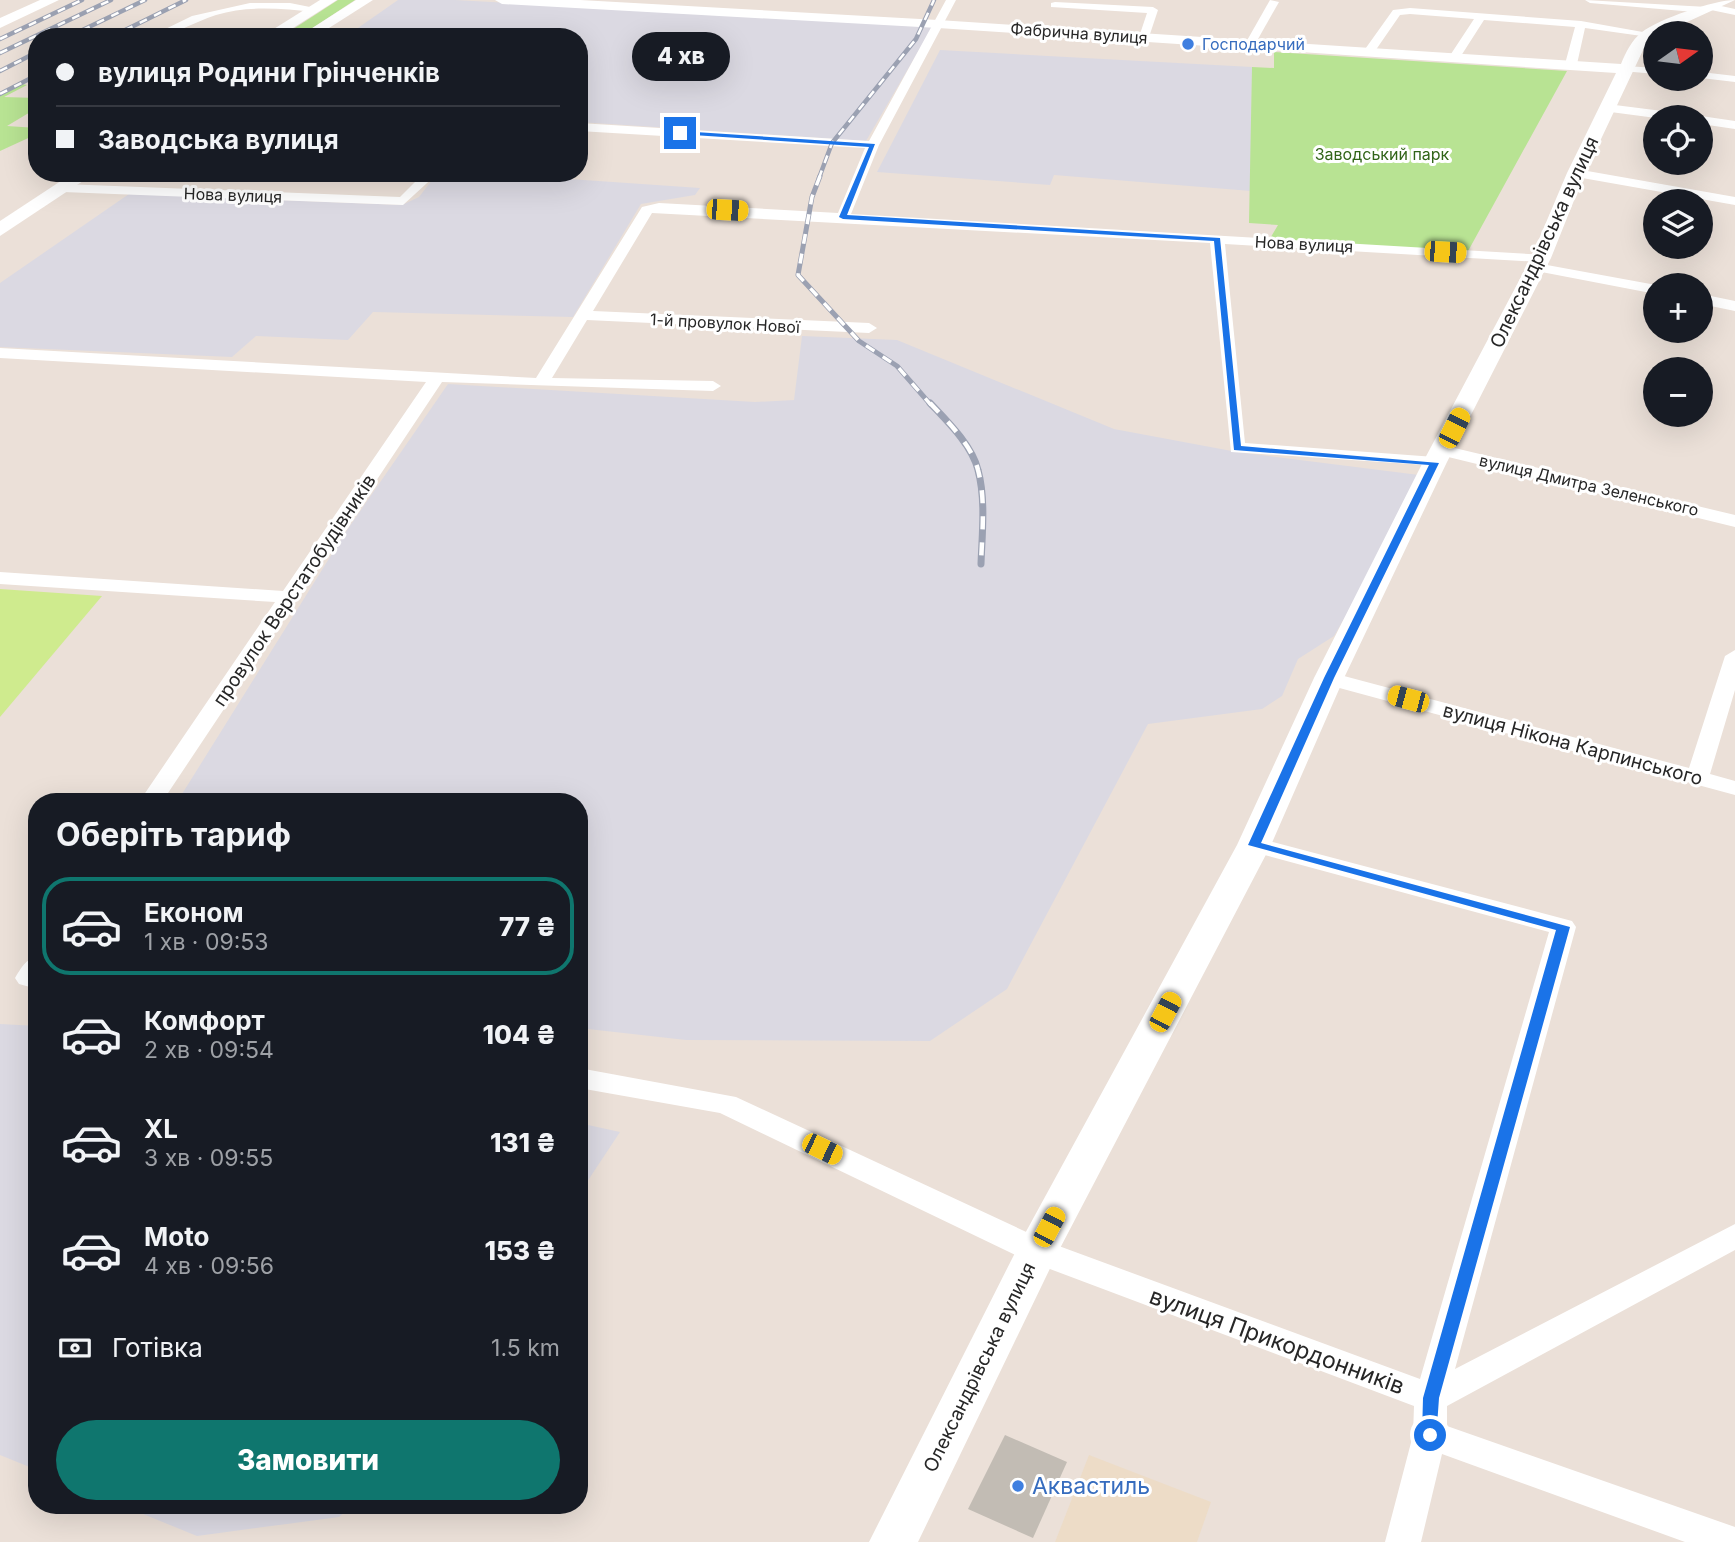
<!DOCTYPE html>
<html lang="uk">
<head>
<meta charset="utf-8">
<style>
  body { margin:0; font-family:Inter,sans-serif; background:#20242c; color:#f1f3f6; height:100vh; display:flex; flex-direction:column; font-size:26px; white-space:nowrap }
  * { box-sizing:border-box; margin:0 }
  p { font-size:23px; color:#9ea1a6 }
  .icon { flex:none; width:38px; height:38px; fill:none; stroke:currentColor; stroke-width:2; stroke-linecap:round; stroke-linejoin:round }
  .map { position:relative; flex:1; overflow:hidden }
  .details { position:absolute; left:28px; top:793px; width:560px; height:721px; display:flex; flex-direction:column; background:#171b24; border-radius:28px; box-shadow:0 7px 28px #0002 }
  .details>* { flex:none }
  .top-card { position:absolute; left:28px; top:28px; width:560px; height:154px; border-radius:28px; box-shadow:0 7px 28px #0002; display:grid; align-content:center; height:154px; padding:0 28px; background:#171b24 }
  .needle { width:46px; rotate:76deg }
  .buttons { position:absolute; left:1643px; top:21px; display:grid; gap:14px }
  .buttons a { display:grid; place-items:center; width:70px; height:70px; border-radius:50%; background:#171b24; box-shadow:0 7px 28px #0002; font-size:35px }
  .end { position:absolute; width:32px; height:32px; margin:-16px; border:9px solid #1a73e8; background:#fff; box-shadow:0 0 0 4px #fff }
  .from { border-radius:50% }
  .bubble { position:absolute; height:49px; border-radius:24px; background:#171b24; box-shadow:0 7px 28px #0002; font-size:23px; font-weight:800; line-height:49px; text-align:center }
  .car { position:absolute; width:21px; height:42px; margin:-21px -10px; border-radius:9px; box-shadow:0 0 5px 2px #0007; background:linear-gradient(#f5c518 24%,#345 0 40%,#f5c518 0 76%,#345 0 86%,#f5c518 0) }
  .top-card b { display:flex; align-items:center; gap:24px; height:66px; font-size:26px }
  .top-card b+b { border-top:2px solid #363941 }
  .top-card i { width:18px; height:18px; background:#f1f3f6 }
  ul { padding:0; list-style:none }
  li { display:flex; align-items:center; gap:21px; height:98px; margin:0 14px 10px; padding:0 14px; border:4px solid transparent; border-radius:28px }
  li div { flex:1 }
  li b { display:block; font-size:26px }
  li em { font-style:normal; font-weight:800 }
  li.current { border-color:#0f766e }
  li>.icon { width:63px; height:63px; stroke-width:1.5 }
  h2 { padding:0 28px; font-size:32px; line-height:84px }
  .pay { display:flex; align-items:center; gap:18px; height:77px; padding:0 28px; font-size:26px }
  .pay p { margin-inline-start:auto }
  .primary-button { display:flex; gap:14px; margin-top:auto; padding:14px 28px }
  .primary-button a { flex:1; height:80px; border-radius:42px; background:#0f766e; color:#fff; font-size:28px; font-weight:800; line-height:80px; text-align:center }
  .map>svg:first-child { display:block }
  .industrial { fill:#dbd9e2 }
  .education { fill:#eddcc7 }
  .green { fill:#b8e393 }
  .pitch { fill:#cfeb8e }
  .building { fill:#c2bcb4 }
  .lines { fill:none; stroke-linecap:round; stroke-linejoin:round }
  .street { fill:#fff; fill-rule:evenodd }
  .secondary { fill:#fff; fill-rule:evenodd }
  .rail-far2-casing { stroke:#9ba1b2; stroke-width:4.5 }
  .rail-far1-casing { stroke:#9ba1b2; stroke-width:5 }
  .rail-casing { stroke:#9ba1b2; stroke-width:7 }
  .rail-far2 { stroke:#fff; stroke-width:2.5; stroke-dasharray:8; stroke-linecap:butt }
  .rail-far1 { stroke:#fff; stroke-width:3.5; stroke-dasharray:10; stroke-linecap:butt }
  .rail { stroke:#fff; stroke-width:4.5; stroke-dasharray:13; stroke-linecap:butt }
  .route { fill:#1a73e8 }
  .shop-dot { fill:#3f7fe0; stroke:#fff; stroke-width:2.5 }
  .labels { text-anchor:middle; stroke-width:6; stroke-linejoin:round; paint-order:stroke }
  .far-street-label { font-size:16px; fill:#272727; stroke:#fff }
  .far-shop-label { font-size:16px; fill:#366cbe; stroke:#fff; text-anchor:start }
  .far-park-label { font-size:16px; fill:#316418; stroke:#fff }
  .street-label { font-size:19px; fill:#272727; stroke:#fff }
  .near-street-label { font-size:23px; fill:#272727; stroke:#fff }
  .near-shop-label { font-size:23px; fill:#366cbe; stroke:#fff; text-anchor:start }
</style>
</head>
<body>
<div class="map">
<svg width="1735" height="1542" viewBox="0 0 1735 1542">
  <rect width="100%" height="100%" fill="#ebe0d8"/>
  <g class="industrial">
    <path d="M398,0H455L933,26L866,141L579,122V37H345Z"/>
    <path d="M940,50L1252,67L1251,191L1054,175L1050,185L877,172Z"/>
    <path d="M436,175L540,177L700,188L695,195L641,204L573,317L373,312L348,340L256,336L232,357L0,347V283L129,194L402,205L419,197Z"/>
    <path d="M802,336L897,340L1114,429L1237,452L1427,476L1334,636L1298,659L1282,696L1262,709L1148,724L1007,989L930,1041L686,1040L579,1028V802H177L345,533L448,384L755,402L794,400Z"/>
    <path d="M0,1024L37,1026V1470L0,1455Z"/>
    <path d="M579,1123L620,1132L579,1194Z"/>
    <path d="M121,1505H353L339,1517L197,1536Z"/>
  </g>
  <path class="education" d="M1089,1455L1211,1502L1197,1542H1055Z"/>
  <g class="green">
    <path d="M338,0H355L299,37H281Z"/>
    <path d="M1274,52L1567,71L1467,253L1268,242L1278,225L1249,223L1252,67L1274,68Z"/>
    <path d="M22,84L27,85L4,97L37,98V108L7,126L37,128V134L0,151V95Z"/>
  </g>
  <path class="pitch" d="M0,589L102,596L0,717Z"/>
  <path class="building" d="M1005,1435L1067,1462L1033,1538L968,1509Z"/>
  <g class="lines">
    <g class="street">
      <path d="M946,0H956L879,145L851,214L1546,255L1548,258L1541,262L1225,244L1245,443L1435,457L1444,462L1441,466L1231,452L1210,243L652,213L593,311L869,323L877,328L869,333L587,320L552,378L713,381L721,386L713,391L442,382L162,802H139L275,602L0,584V572L283,591L426,382L0,358V348L536,378L642,207L659,203L838,213L865,148L579,131V123L869,141Z"/>
      <path d="M1270,0L1279,2L1254,46H1246L1245,44Z"/>
      <path d="M1585,0L1707,7L1712,4L1735,9V15L1711,10L1706,13L1590,3Z"/>
      <path d="M1055,2L1153,7L1158,10L1149,37L1144,40L1139,37L1147,13L1051,7V3Z"/>
      <path d="M250,3H290L320,9L315,12C282,9 249,5 216,15C193,22 173,37 149,37L192,16Z"/>
      <path d="M1410,8L1581,21L1654,34L1649,37L1585,28L1577,64L1571,67L1565,64L1575,27L1484,20L1459,59L1455,60L1449,57L1474,19L1410,14L1400,15L1373,54H1365L1363,52L1393,10Z"/>
      <path d="M1626,66L1656,68V74L1622,71L1620,69Z"/>
      <path d="M1701,72L1735,76V82L1701,78Z"/>
      <path d="M1607,104L1678,113L1684,117L1656,118L1603,111L1601,108Z"/>
      <path d="M1701,116L1735,121V129L1701,124V117H1697Z"/>
      <path d="M1576,169L1735,197V205L1571,176L1569,173Z"/>
      <path d="M424,173H438L403,205L63,192L56,188L63,184L400,197Z"/>
      <path d="M1536,263L1656,285V294L1531,270L1529,267Z"/>
      <path d="M1701,294L1735,301V311L1701,304Z"/>
      <path d="M1442,445L1735,515V527L1436,454L1433,450Z"/>
      <path d="M1735,650V690L1710,774L1735,781V795L1321,683L1318,678L1329,672L1689,768L1725,656Z"/>
      <path d="M1254,837L1572,921L1576,927L1455,1369L1735,1224V1250L1447,1406V1426L1735,1527V1542H1685L1442,1454L1421,1542H1385L1413,1435L1414,1406L1026,1260L720,1113L579,1088V1068L736,1097L1048,1242L1420,1379L1549,932L1246,850L1242,845L1246,840Z"/>
      <path d="M37,956V989L19,984L15,978C21,968 25,960 37,956Z"/>
    </g>
    <g class="secondary">
      <path d="M40,0H59L0,28V18Z"/>
      <path d="M320,0H337L279,37H261Z"/>
      <path d="M356,0H373L318,35L313,36L306,32Z"/>
      <path d="M495,0H580L938,20L1621,64C1626,52 1631,41 1642,32C1659,19 1714,0 1735,0L1663,33H1656L1644,48L1585,173L1551,258L1447,462L1344,678L1271,845L1057,1254L918,1542H869L1022,1239L1237,845L1314,678L1423,462L1531,258L1567,173L1616,73L938,28L502,4Z"/>
      <path d="M73,173H95L0,236V221Z"/>
    </g>
    <defs>
      <g id="rail-far2">
        <path d="M68,37L145,0"/>
        <path d="M111,37L186,0"/>
        <path d="M0,39L82,0"/>
        <path d="M0,53L111,0"/>
        <path d="M0,71L37,52"/>
        <path d="M0,94L37,75"/>
        <path d="M819,178L832,143L916,39L934,0"/>
      </g>
      <path id="rail-far1" d="M820,176L812,197L798,275L859,341L897,366L931,405"/>
      <path id="rail" d="M930,403C947,421 972,445 978,470C986,500 982,534 981,564"/>
    </defs>
    <use href="#rail-far2" class="rail-far2-casing"/>
    <use href="#rail-far1" class="rail-far1-casing"/>
    <use href="#rail" class="rail-casing"/>
    <use href="#rail-far2" class="rail-far2"/>
    <use href="#rail-far1" class="rail-far1"/>
    <use href="#rail" class="rail"/>
  </g>
  <path class="route" d="M680,131L875,144L847,215L1220,238L1241,446L1439,463L1334,678L1261,843L1570,927L1439,1398L1436,1440L1430,1443L1422,1435L1423,1398L1556,930L1248,845L1324,678L1429,465L1234,450L1214,241L843,219L839,217L869,147L678,134Z"/>
  <g class="shop-dot">
    <circle cx="1188" cy="44" r="7"/>
    <circle cx="1018" cy="1486" r="7"/>
  </g>
  <g class="labels">
    <g class="far-street-label">
      <text transform="translate(1079 33) rotate(4)" y="6">Фабрична вулиця</text>
      <text transform="translate(233 195) rotate(2)" y="6">Нова вулиця</text>
      <text transform="translate(1304 244) rotate(3)" y="6">Нова вулиця</text>
      <text transform="translate(725 323) rotate(3)" y="6">1-й провулок Нової</text>
      <text transform="translate(1589 485) rotate(13)" y="6">вулиця Дмитра Зеленського</text>
    </g>
    <g class="far-shop-label">
      <text x="1202" y="50">Господарчий</text>
    </g>
    <g class="far-park-label">
      <text x="1382" y="160">Заводський парк</text>
    </g>
    <g class="street-label">
      <text transform="translate(1544 242) rotate(-65)" y="7">Олександрівська вулиця</text>
      <text transform="translate(294 590) rotate(-56)" y="7">провулок Верстатобудівників</text>
      <text transform="translate(1573 744) rotate(15)" y="7">вулиця Нікона Карпинського</text>
      <text transform="translate(979 1367) rotate(-64)" y="7">Олександрівська вулиця</text>
    </g>
    <g class="near-street-label">
      <text transform="translate(1277 1341) rotate(20)" y="8">вулиця Прикордонників</text>
    </g>
    <g class="near-shop-label">
      <text x="1032" y="1494">Аквастиль</text>
    </g>
  </g>
</svg>
<div class="buttons">
<a><svg class="needle" viewBox="-14 -14 28 28"><path d="M0-13l5 13h-10z" fill="#e53935"/><path d="M0 13l5-13h-10z" fill="#9ea1a6"/></svg></a>
<a><svg class="icon" aria-label="locate" viewBox="0 0 24 24"><circle cx="12" cy="12" r="6"/><path d="M12 2v4M12 18v4M2 12h4M18 12h4"/></svg></a>
<a><svg class="icon" aria-label="layers" viewBox="0 0 24 24"><path d="M12 4l9 5-9 5-9-5zM3 14l9 5 9-5"/></svg></a>
<a>+</a>
<a>−</a>
</div>
<i class="end from" style="left:1430px;top:1435px"></i>
<i class="end" style="left:680px;top:133px"></i>
<div class="bubble" style="left:632px;top:32px;width:98px">4 хв</div>
<i class="car" style="left:727px;top:210px;rotate:93deg"></i>
<i class="car" style="left:1445px;top:252px;rotate:93deg"></i>
<i class="car" style="left:1454px;top:428px;rotate:27deg"></i>
<i class="car" style="left:1408px;top:699px;rotate:285deg"></i>
<i class="car" style="left:1165px;top:1012px;rotate:28deg"></i>
<i class="car" style="left:822px;top:1149px;rotate:116deg"></i>
<i class="car" style="left:1049px;top:1227px;rotate:28deg"></i>
<div class="top-card">
<b><i class="from"></i>вулиця Родини Грінченків</b>
<b><i></i>Заводська вулиця</b>
</div>
<section class="details">
<h2>Оберіть тариф</h2>
<ul>
<li class="current"><svg class="icon" aria-label="car" viewBox="0 0 24 24"><path d="M5 17H2v-5l4-1 3-4h7l3 4 3 1v5h-3M9 17h6M6 11h13"/><circle cx="7" cy="17" r="2"/><circle cx="17" cy="17" r="2"/></svg><div><b>Економ</b><p>1 хв · 09:53</p></div><em>77 ₴</em></li>
<li><svg class="icon" aria-label="car" viewBox="0 0 24 24"><path d="M5 17H2v-5l4-1 3-4h7l3 4 3 1v5h-3M9 17h6M6 11h13"/><circle cx="7" cy="17" r="2"/><circle cx="17" cy="17" r="2"/></svg><div><b>Комфорт</b><p>2 хв · 09:54</p></div><em>104 ₴</em></li>
<li><svg class="icon" aria-label="car" viewBox="0 0 24 24"><path d="M5 17H2v-5l4-1 3-4h7l3 4 3 1v5h-3M9 17h6M6 11h13"/><circle cx="7" cy="17" r="2"/><circle cx="17" cy="17" r="2"/></svg><div><b>XL</b><p>3 хв · 09:55</p></div><em>131 ₴</em></li>
<li><svg class="icon" aria-label="car" viewBox="0 0 24 24"><path d="M5 17H2v-5l4-1 3-4h7l3 4 3 1v5h-3M9 17h6M6 11h13"/><circle cx="7" cy="17" r="2"/><circle cx="17" cy="17" r="2"/></svg><div><b>Moto</b><p>4 хв · 09:56</p></div><em>153 ₴</em></li>
</ul>
<div class="pay"><svg class="icon" aria-label="cash" viewBox="0 0 24 24"><path d="M3 7h18v10H3z"/><circle cx="12" cy="12" r="2"/></svg>Готівка<p>1.5 km</p></div>
<div class="primary-button"><a>Замовити</a></div>
</section>
</div>
</body>
</html>
